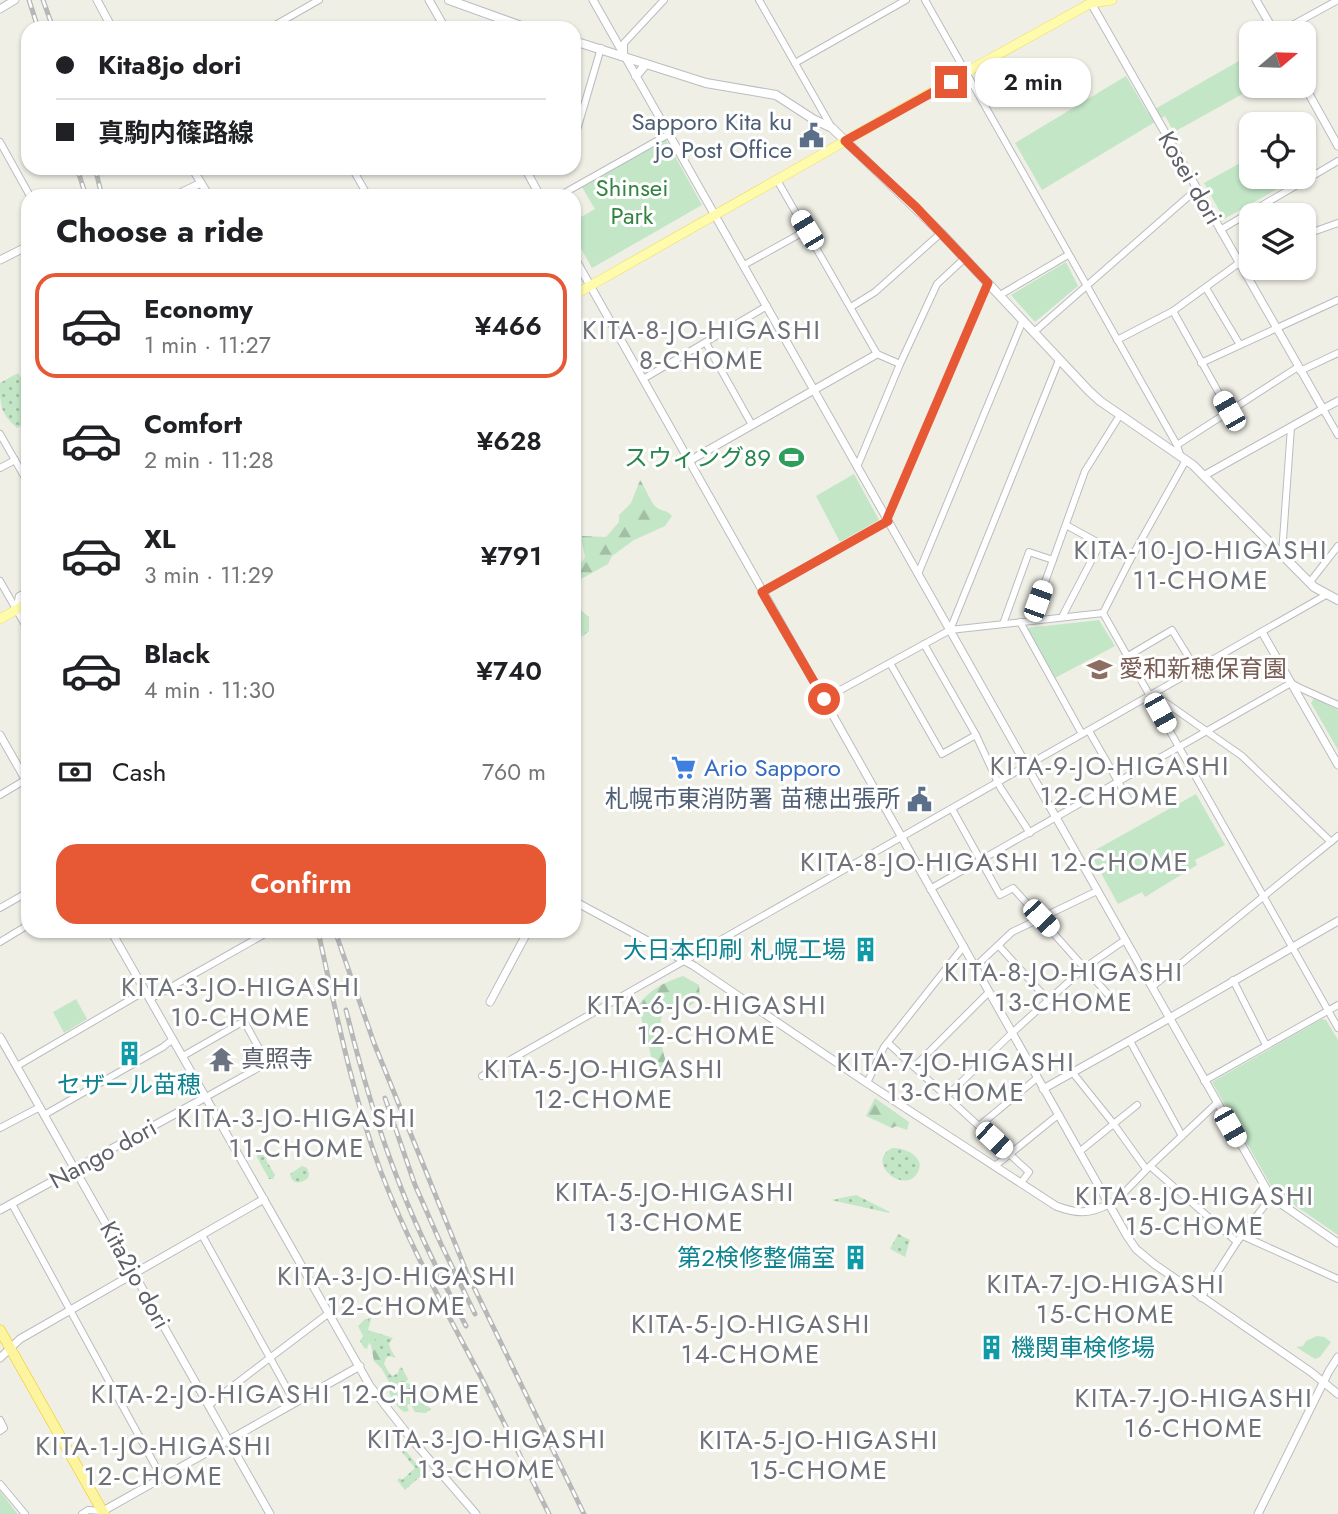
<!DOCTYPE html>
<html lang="en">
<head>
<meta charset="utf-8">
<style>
  body { margin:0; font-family:Jost,"Noto Sans JP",sans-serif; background:#f6f6f6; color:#202124; height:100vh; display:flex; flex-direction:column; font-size:26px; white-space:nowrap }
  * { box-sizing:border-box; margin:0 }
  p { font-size:23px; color:#757577 }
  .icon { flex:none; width:38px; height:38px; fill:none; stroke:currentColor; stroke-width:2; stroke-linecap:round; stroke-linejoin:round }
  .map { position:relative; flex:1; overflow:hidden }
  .details { position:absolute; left:21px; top:189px; width:560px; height:749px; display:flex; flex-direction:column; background:#fff; border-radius:21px; box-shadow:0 2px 5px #0004 }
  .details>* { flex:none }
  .top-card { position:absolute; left:21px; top:21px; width:560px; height:154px; border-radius:21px; box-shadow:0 2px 5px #0004; display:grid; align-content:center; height:154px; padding:0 35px; background:#fff }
  .needle { width:46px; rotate:71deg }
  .controls { position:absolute; left:1239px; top:21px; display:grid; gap:14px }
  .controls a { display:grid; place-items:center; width:77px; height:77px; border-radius:14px; background:#fff; box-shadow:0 2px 5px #0004; font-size:35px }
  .end { position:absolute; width:32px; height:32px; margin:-16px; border:9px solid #e75934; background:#fff; box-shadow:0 0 0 4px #fff }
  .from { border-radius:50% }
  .bubble { position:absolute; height:49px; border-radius:21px; background:#fff; box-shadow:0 2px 5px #0004; font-size:23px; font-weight:600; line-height:49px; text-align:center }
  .car { position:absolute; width:21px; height:42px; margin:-21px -10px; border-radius:9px; box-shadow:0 0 5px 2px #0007; background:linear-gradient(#fff 24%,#345 0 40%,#fff 0 76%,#345 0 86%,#fff 0) }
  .top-card b { display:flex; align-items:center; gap:24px; height:66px; font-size:26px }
  .top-card b+b { border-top:2px solid #e0e0e0 }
  .top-card i { width:18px; height:18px; background:#202124 }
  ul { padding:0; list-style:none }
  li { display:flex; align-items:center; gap:21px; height:105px; margin:0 14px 10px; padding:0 21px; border:4px solid transparent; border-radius:21px }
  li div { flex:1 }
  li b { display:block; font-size:26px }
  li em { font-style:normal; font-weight:600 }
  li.on { border-color:#e75934 }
  li>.icon { width:63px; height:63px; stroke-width:1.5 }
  h2 { padding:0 35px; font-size:32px; line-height:84px }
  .pay { display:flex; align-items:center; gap:18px; height:77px; padding:0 35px; font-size:26px }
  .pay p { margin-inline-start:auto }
  .action { display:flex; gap:14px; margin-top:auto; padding:14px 35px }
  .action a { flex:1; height:80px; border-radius:21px; background:#e75934; color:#fff; font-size:28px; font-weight:600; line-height:80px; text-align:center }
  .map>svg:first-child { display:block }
  .grass { fill:url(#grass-dots) }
  .forest { fill:url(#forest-firs) }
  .park { fill:#c3e6c7 }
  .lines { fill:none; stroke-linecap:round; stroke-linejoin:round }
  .minor-casing { stroke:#babcc1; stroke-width:8 }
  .tertiary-casing { stroke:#babcc1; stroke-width:9 }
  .secondary-casing { stroke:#bbbdc3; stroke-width:10 }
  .primary-casing { stroke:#f0d95e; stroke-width:10 }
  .trunk-casing { stroke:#f2c603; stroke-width:11 }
  .minor { stroke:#fff; stroke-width:6 }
  .tertiary { stroke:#fff; stroke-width:7 }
  .secondary { stroke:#fff; stroke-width:8 }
  .primary { stroke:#fefbac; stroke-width:9 }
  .trunk { stroke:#fcf49e; stroke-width:10 }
  .rail-casing { stroke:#b6b7b7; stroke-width:5 }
  .rail { stroke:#fff; stroke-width:2.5; stroke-dasharray:8; stroke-linecap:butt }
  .route { stroke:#e75934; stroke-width:9 }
  .labels { text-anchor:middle; stroke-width:6; stroke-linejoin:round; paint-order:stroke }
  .service-label { font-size:24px; fill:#4e5e75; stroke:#fff; text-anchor:end }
  .street-label { font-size:24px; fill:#5d6066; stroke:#fff }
  .park-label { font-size:24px; fill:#368443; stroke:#fff }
  .leisure-label { font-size:24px; fill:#27864d; stroke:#fff; text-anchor:end }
  .education-label { font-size:24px; fill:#785e54; stroke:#fff; text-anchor:start }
  .shop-label { font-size:24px; fill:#366cbe; stroke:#fff; text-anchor:start }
  .culture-label { font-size:24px; fill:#0d838f; stroke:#fff; text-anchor:end }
  .worship-label { font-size:24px; fill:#5b616d; stroke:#fff; text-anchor:start }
  .neighbourhood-label { font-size:26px; letter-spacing:2px; fill:#6e7278; stroke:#fff }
</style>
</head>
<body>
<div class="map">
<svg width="1338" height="1514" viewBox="0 0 1338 1514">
  <defs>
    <pattern id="grass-dots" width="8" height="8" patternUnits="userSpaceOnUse" patternTransform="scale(1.75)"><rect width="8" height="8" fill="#c3e6c7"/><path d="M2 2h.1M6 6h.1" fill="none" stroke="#a2bea5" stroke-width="1.8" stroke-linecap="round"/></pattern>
    <pattern id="forest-firs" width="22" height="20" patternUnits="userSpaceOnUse" patternTransform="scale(1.75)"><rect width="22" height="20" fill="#c3e6c7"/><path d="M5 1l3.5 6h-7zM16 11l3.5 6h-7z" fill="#a2bea5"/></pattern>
  </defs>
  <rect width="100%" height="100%" fill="#efefe6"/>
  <g class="grass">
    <path d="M18,373L28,388V422L17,428C0,413 0,405 0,383Z"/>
    <path d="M892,1148C906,1147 929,1159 916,1175C902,1193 865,1162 892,1148Z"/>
    <path d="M261,1149L264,1151L266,1160L275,1175L273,1179H269L257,1157V1152Z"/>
    <path d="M302,1166L307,1168L309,1174L308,1178C301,1184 292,1185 290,1174Z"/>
    <path d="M856,1195L890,1212L889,1213L831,1200Z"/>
    <path d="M898,1234L910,1240L905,1257L890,1249Z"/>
    <path d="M372,1316L368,1330L393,1338L389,1344L391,1350L396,1358L389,1356L382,1361L389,1373L393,1376L398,1373L400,1367L402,1368L408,1379L405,1383L412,1384C417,1395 418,1403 430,1408L431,1409L426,1413L415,1412L412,1406L408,1403L406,1389L402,1384L396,1388L361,1324Z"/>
    <path d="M405,1450L424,1473L405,1490L397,1480L400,1478L402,1480L415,1468L402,1452Z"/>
  </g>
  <g class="forest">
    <path d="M640,480C645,487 651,503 656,507C662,512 666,509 672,516L665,526L634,540L612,556L608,564L574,583L577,570L585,557L582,543V536L606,537L619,522V515L631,503Z"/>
    <path d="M574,604L589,617V631L583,636L574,637Z"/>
    <path d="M683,976L699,985L700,998L687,1008L675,1006L663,1011L658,1031L666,1063L668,1078L655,1077L650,1051L638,1006C650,989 663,983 683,976Z"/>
    <path d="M875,1098L909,1122L907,1130L896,1126L892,1128L866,1116Z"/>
    <path d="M365,1319L368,1320V1332L376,1341L379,1353L382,1352C387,1357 386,1358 384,1364C390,1375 398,1390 412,1391L421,1405L427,1408L426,1411L415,1412L412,1406L409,1403L407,1406L409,1411L404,1412C397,1407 392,1400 389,1392L392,1388L382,1369L374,1361L371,1345L369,1343L367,1349L364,1348L360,1341L363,1336L358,1326Z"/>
  </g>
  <g class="park">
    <path d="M1251,54V86H1257L1174,132L1165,116L1042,190L1015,143L1126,76L1148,113Z"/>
    <path d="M666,140L702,205L592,268L574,236V221L595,209L582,187Z"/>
    <path d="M1251,157V177H1282L1286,184L1224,219L1204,183Z"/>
    <path d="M1066,262L1078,286L1035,322L1011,295Z"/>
    <path d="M854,474L879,520L840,542L816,496Z"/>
    <path d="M1099,620L1115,646L1055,678L1027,628Z"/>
    <path d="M1314,698L1338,710V750L1311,703Z"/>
    <path d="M1196,794L1225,845L1195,860L1197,865L1145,897L1142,892L1118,904L1090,853Z"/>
    <path d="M76,999L87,1019L64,1033L53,1012Z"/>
    <path d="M1322,1019L1326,1020L1338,1040V1235L1274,1191L1212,1082Z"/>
    <path d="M1317,1336L1324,1337L1331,1342L1320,1357L1315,1359L1296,1347L1303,1346L1306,1341Z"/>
    <path d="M0,1491L16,1512L18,1514H0Z"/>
  </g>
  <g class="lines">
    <defs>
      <g id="minor">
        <path d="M759,0L832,128"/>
        <path d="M925,0L1177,445L1180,455"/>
        <path d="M270,28L319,0"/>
        <path d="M1278,33L1338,0"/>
        <path d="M624,56V43L664,0"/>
        <path d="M795,63L906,0"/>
        <path d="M574,140L601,48"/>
        <path d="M0,142L30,196"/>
        <path d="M352,168L368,196"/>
        <path d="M777,180L877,354L900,364"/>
        <path d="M559,196L669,134"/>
        <path d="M1220,230L1338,161"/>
        <path d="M1304,235L1338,223"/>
        <path d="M1237,259L1251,254"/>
        <path d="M744,265L807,230"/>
        <path d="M1206,288L1240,345"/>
        <path d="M1000,295L1068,255"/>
        <path d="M851,307L875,292L941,233"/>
        <path d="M1173,311L1229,411"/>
        <path d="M1034,332L1197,189"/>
        <path d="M1117,340L1173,311L1239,263"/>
        <path d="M706,343L752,425"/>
        <path d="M1201,363L1338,300"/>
        <path d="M1300,371L1338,353"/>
        <path d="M643,379L767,306"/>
        <path d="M1323,409L1338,435"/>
        <path d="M0,434L28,483"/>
        <path d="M1177,445L1298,367"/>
        <path d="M857,467L900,364L937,284L965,258"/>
        <path d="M0,468L15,460"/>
        <path d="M887,519L988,283"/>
        <path d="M1066,525L1130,560"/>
        <path d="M1282,554L1291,427"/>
        <path d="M918,574L1023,320"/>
        <path d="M0,581L28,630"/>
        <path d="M1310,582L1338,546"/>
        <path d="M763,592L888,521"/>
        <path d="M16,610L19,596L28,591"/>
        <path d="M16,610L28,614"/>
        <path d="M1103,613L1130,560L1186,460"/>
        <path d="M1062,617L1100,544"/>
        <path d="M1031,621L1085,471L1120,415"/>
        <path d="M1020,622L1082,734"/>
        <path d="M1003,624L1029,552L1053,560"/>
        <path d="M950,630L1059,360"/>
        <path d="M924,644L976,735L1000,787L1030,833"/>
        <path d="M1128,656L1172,630L1196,669"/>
        <path d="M890,663L942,754L976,735"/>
        <path d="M1150,696L1162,700L1242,756L1331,842"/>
        <path d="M824,699L950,630L1103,613L1338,1028"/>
        <path d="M1089,731L1131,804"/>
        <path d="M0,795L25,780"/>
        <path d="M952,809L1000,895L1013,888L1121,1009"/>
        <path d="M930,889L1291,683L1300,688L1338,705"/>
        <path d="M0,908L28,892"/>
        <path d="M0,942L28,925"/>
        <path d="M999,946L1048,1000"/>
        <path d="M975,967L1012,932L1097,891"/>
        <path d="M1233,980L1266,1045"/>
        <path d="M1152,987L1338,836"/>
        <path d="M150,999L270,931"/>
        <path d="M1130,1041L1182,1136"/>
        <path d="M888,1043L1029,1172L1021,1183"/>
        <path d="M183,1056L244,1021L267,1063L206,1097"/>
        <path d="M17,1066L145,991"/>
        <path d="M914,1067L989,992"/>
        <path d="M1073,1073L1113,1123L1146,1169"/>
        <path d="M482,1076L1326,595"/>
        <path d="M1204,1081L1338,1005"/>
        <path d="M867,1083L884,1047L964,946"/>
        <path d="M947,1096L1012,1033L1084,968L1125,940"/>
        <path d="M44,1115L163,1047L173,1039"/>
        <path d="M979,1126L1037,1078"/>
        <path d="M0,1128L40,1107"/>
        <path d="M1079,1152L1137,1105"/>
        <path d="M995,1166L1058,1115"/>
        <path d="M1150,1166L1237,1242"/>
        <path d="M12,1204L162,1478"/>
        <path d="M1109,1204L1117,1200L1150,1166L1217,1103"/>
        <path d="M202,1235L295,1403"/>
        <path d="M1243,1236L1338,1279"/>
        <path d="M1201,1298L1237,1242L1271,1197"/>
        <path d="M209,1406L216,1399L329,1313"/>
        <path d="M0,1420L4,1428L0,1431"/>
        <path d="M0,1484L25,1514"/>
        <path d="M82,1514L88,1510L103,1511"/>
      </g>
      <g id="tertiary">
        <path d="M97,0L112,28"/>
        <path d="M429,0L445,28"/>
        <path d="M593,0L1271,1197L1338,1243"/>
        <path d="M1256,0L1275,33"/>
        <path d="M1091,3L1323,409L1338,401"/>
        <path d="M0,9L15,0"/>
        <path d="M1304,85L1338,146"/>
        <path d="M192,168L209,196"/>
        <path d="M525,168L540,196"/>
        <path d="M174,196L201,183"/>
        <path d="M574,257L1127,1236L1136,1249L1154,1264L1311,1372L1338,1394"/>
        <path d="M0,260L28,246"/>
        <path d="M689,461L877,354"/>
        <path d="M1205,475L1323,409"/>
        <path d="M1262,632L1338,765"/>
        <path d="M0,735L28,784"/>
        <path d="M574,901L694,966L867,1083L1056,1206C1077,1214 1089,1214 1109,1204"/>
        <path d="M111,931L370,1386L409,1436L476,1514"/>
        <path d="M490,1002L528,931"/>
        <path d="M0,1037L270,1514"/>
        <path d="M1043,1089L1161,1023L1338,921"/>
        <path d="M0,1210L206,1097"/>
        <path d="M0,1358L20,1339L264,1199"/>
        <path d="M103,1511L360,1366"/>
        <path d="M1258,1514L1329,1371L1338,1357"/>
      </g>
      <g id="secondary">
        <path d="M449,0L527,28"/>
        <path d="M574,41L706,83L776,95L813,119L832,128L941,233L1089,391L1100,401L1193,465L1314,587L1338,600"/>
        <path d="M636,76L646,64"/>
      </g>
      <g id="primary">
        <path d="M574,295L979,65L1091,3L1112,0"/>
        <path d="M0,619L28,603"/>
      </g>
      <path id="trunk" d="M0,1330L104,1514"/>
    </defs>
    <use href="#minor" class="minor-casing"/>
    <use href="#tertiary" class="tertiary-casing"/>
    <use href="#secondary" class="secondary-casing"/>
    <use href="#primary" class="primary-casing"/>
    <use href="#trunk" class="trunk-casing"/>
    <use href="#minor" class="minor"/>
    <use href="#tertiary" class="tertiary"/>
    <use href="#secondary" class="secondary"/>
    <use href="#primary" class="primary"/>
    <use href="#trunk" class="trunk"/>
    <defs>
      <g id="rail">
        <path d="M29,0L38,28"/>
        <path d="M43,0L53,28"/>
        <path d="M77,168L86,196"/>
        <path d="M95,168L102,196"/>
        <path d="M318,931C336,1012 352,1094 381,1172C408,1243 445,1309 481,1377C504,1422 526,1468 549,1514"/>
        <path d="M335,931L374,1043L467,1273L584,1514"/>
        <path d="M346,1010C360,1067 376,1124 398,1180C417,1230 441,1278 466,1326"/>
        <path d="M385,1098L415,1185L441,1244L475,1314"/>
      </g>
    </defs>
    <use href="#rail" class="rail-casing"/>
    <use href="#rail" class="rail"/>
  </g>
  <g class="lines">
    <path class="route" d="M824,699L762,592L888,521L887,519L988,283L916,207L845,141L951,82"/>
  </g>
  <defs>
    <symbol id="civic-bare" viewBox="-9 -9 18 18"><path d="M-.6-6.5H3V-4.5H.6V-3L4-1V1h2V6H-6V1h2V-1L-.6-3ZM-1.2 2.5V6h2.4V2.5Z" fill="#5c6f8a" stroke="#fff" stroke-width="2.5" paint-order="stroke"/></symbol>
    <symbol id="stadium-bare" viewBox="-9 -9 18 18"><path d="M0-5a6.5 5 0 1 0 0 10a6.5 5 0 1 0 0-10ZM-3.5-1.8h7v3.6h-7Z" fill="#2e9e5b" stroke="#fff" stroke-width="2.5" paint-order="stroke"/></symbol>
    <symbol id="school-bare" viewBox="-9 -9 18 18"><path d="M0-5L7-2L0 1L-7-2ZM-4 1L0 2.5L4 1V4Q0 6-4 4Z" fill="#8d6e63" stroke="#fff" stroke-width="2.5" paint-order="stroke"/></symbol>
    <symbol id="supermarket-bare" viewBox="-9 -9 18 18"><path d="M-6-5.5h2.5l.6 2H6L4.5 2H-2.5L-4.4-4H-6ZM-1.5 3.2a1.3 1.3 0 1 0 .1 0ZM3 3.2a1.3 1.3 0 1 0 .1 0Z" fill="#3f7fe0" stroke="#fff" stroke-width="2.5" paint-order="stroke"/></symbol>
    <symbol id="building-bare" viewBox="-9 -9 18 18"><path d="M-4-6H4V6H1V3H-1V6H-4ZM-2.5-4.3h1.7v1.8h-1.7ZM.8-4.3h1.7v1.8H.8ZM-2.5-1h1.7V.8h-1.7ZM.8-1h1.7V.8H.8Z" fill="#0f9aa8" stroke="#fff" stroke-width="2.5" paint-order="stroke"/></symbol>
    <symbol id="temple-bare" viewBox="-9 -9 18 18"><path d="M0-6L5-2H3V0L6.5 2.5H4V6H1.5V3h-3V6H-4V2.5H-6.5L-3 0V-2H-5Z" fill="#6b7280" stroke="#fff" stroke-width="2.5" paint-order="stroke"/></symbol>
  </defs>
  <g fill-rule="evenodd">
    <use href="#civic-bare" x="794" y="118" width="35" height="35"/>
    <use href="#stadium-bare" x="774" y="440" width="35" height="35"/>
    <use href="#school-bare" x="1082" y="652" width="35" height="35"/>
    <use href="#supermarket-bare" x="666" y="750" width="35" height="35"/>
    <use href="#civic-bare" x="902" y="782" width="35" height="35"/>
    <use href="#building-bare" x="848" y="932" width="35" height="35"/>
    <use href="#building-bare" x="112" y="1036" width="35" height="35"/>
    <use href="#temple-bare" x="204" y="1042" width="35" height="35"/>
    <use href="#building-bare" x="838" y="1240" width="35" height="35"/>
    <use href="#building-bare" x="974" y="1330" width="35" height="35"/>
  </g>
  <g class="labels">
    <g class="service-label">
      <text x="792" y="130">Sapporo Kita ku<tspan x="792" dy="28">jo Post Office</tspan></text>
      <text x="900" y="807">札幌市東消防署 苗穂出張所</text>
    </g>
    <g class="street-label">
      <text transform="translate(1190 178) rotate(60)" y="8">Kosei dori</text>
      <text transform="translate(103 1154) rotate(-29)" y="8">Nango dori</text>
      <text transform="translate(135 1275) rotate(61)" y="8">Kita2jo dori</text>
    </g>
    <g class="park-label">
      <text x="632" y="196">Shinsei<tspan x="632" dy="28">Park</tspan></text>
    </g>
    <g class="leisure-label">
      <text x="771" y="466">スウィング89</text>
    </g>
    <g class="education-label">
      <text x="1119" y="677">愛和新穂保育園</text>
    </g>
    <g class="shop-label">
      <text x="704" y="776">Ario Sapporo</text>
    </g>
    <g class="culture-label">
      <text x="846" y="958">大日本印刷 札幌工場</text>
      <text x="129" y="1093" text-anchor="middle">セザール苗穂</text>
      <text x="835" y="1266">第2検修整備室</text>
      <text x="1011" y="1356" text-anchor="start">機関車検修場</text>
    </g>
    <g class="worship-label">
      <text x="241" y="1067">真照寺</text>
    </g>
    <g class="neighbourhood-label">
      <text x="702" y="339">KITA-8-JO-HIGASHI<tspan x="702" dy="30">8-CHOME</tspan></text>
      <text x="1201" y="559">KITA-10-JO-HIGASHI<tspan x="1201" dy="30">11-CHOME</tspan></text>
      <text x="1110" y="775">KITA-9-JO-HIGASHI<tspan x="1110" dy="30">12-CHOME</tspan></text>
      <text x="995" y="871">KITA-8-JO-HIGASHI 12-CHOME</text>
      <text x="1064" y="981">KITA-8-JO-HIGASHI<tspan x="1064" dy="30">13-CHOME</tspan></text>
      <text x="241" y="996">KITA-3-JO-HIGASHI<tspan x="241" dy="30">10-CHOME</tspan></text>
      <text x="707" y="1014">KITA-6-JO-HIGASHI<tspan x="707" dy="30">12-CHOME</tspan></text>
      <text x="956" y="1071">KITA-7-JO-HIGASHI<tspan x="956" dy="30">13-CHOME</tspan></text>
      <text x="604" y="1078">KITA-5-JO-HIGASHI<tspan x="604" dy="30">12-CHOME</tspan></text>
      <text x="297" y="1127">KITA-3-JO-HIGASHI<tspan x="297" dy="30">11-CHOME</tspan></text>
      <text x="675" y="1201">KITA-5-JO-HIGASHI<tspan x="675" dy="30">13-CHOME</tspan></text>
      <text x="1195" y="1205">KITA-8-JO-HIGASHI<tspan x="1195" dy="30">15-CHOME</tspan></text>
      <text x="397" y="1285">KITA-3-JO-HIGASHI<tspan x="397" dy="30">12-CHOME</tspan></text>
      <text x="1106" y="1293">KITA-7-JO-HIGASHI<tspan x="1106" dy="30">15-CHOME</tspan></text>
      <text x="751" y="1333">KITA-5-JO-HIGASHI<tspan x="751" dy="30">14-CHOME</tspan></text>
      <text x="286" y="1403">KITA-2-JO-HIGASHI 12-CHOME</text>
      <text x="1194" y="1407">KITA-7-JO-HIGASHI<tspan x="1194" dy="30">16-CHOME</tspan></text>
      <text x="487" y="1448">KITA-3-JO-HIGASHI<tspan x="487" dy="30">13-CHOME</tspan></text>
      <text x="819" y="1449">KITA-5-JO-HIGASHI<tspan x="819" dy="30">15-CHOME</tspan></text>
      <text x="154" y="1455">KITA-1-JO-HIGASHI<tspan x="154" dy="30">12-CHOME</tspan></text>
    </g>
  </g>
</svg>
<div class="controls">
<a><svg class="needle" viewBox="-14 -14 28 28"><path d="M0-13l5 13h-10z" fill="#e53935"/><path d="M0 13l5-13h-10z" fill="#757577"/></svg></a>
<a><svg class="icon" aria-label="locate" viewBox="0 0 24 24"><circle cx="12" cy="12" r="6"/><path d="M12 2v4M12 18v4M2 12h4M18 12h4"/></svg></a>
<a><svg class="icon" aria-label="layers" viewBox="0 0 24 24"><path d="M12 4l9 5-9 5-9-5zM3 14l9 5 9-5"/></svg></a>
</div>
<i class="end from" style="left:824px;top:699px"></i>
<i class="end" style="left:951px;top:82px"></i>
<div class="bubble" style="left:975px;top:58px;width:116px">2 min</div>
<i class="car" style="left:807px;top:230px;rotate:329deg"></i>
<i class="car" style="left:1229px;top:411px;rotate:330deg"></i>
<i class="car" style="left:1038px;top:601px;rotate:20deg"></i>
<i class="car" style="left:1160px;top:713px;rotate:151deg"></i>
<i class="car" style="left:1041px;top:918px;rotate:137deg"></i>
<i class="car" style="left:1230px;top:1127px;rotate:150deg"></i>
<i class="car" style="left:994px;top:1140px;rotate:133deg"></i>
<div class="top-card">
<b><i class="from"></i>Kita8jo dori</b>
<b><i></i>真駒内篠路線</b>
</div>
<section class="details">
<h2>Choose a ride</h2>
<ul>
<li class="on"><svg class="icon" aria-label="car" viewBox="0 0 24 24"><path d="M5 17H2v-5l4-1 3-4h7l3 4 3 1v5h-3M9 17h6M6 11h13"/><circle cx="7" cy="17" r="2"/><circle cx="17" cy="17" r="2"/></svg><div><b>Economy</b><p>1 min · 11:27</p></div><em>¥466</em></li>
<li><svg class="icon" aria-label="car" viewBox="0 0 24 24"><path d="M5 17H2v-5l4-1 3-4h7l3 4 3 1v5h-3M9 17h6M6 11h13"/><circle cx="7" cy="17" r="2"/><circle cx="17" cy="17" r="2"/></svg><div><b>Comfort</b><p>2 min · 11:28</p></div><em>¥628</em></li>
<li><svg class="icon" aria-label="car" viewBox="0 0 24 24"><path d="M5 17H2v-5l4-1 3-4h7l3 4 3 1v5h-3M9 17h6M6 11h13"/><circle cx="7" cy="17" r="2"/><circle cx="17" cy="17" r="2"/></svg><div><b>XL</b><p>3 min · 11:29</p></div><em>¥791</em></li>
<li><svg class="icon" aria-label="car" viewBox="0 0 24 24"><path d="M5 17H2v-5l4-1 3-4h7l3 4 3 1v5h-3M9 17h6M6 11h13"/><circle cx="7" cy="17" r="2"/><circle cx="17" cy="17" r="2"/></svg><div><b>Black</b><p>4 min · 11:30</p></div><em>¥740</em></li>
</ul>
<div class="pay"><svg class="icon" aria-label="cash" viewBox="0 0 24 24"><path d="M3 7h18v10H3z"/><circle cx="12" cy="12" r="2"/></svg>Cash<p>760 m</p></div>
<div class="action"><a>Confirm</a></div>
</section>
</div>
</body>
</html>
